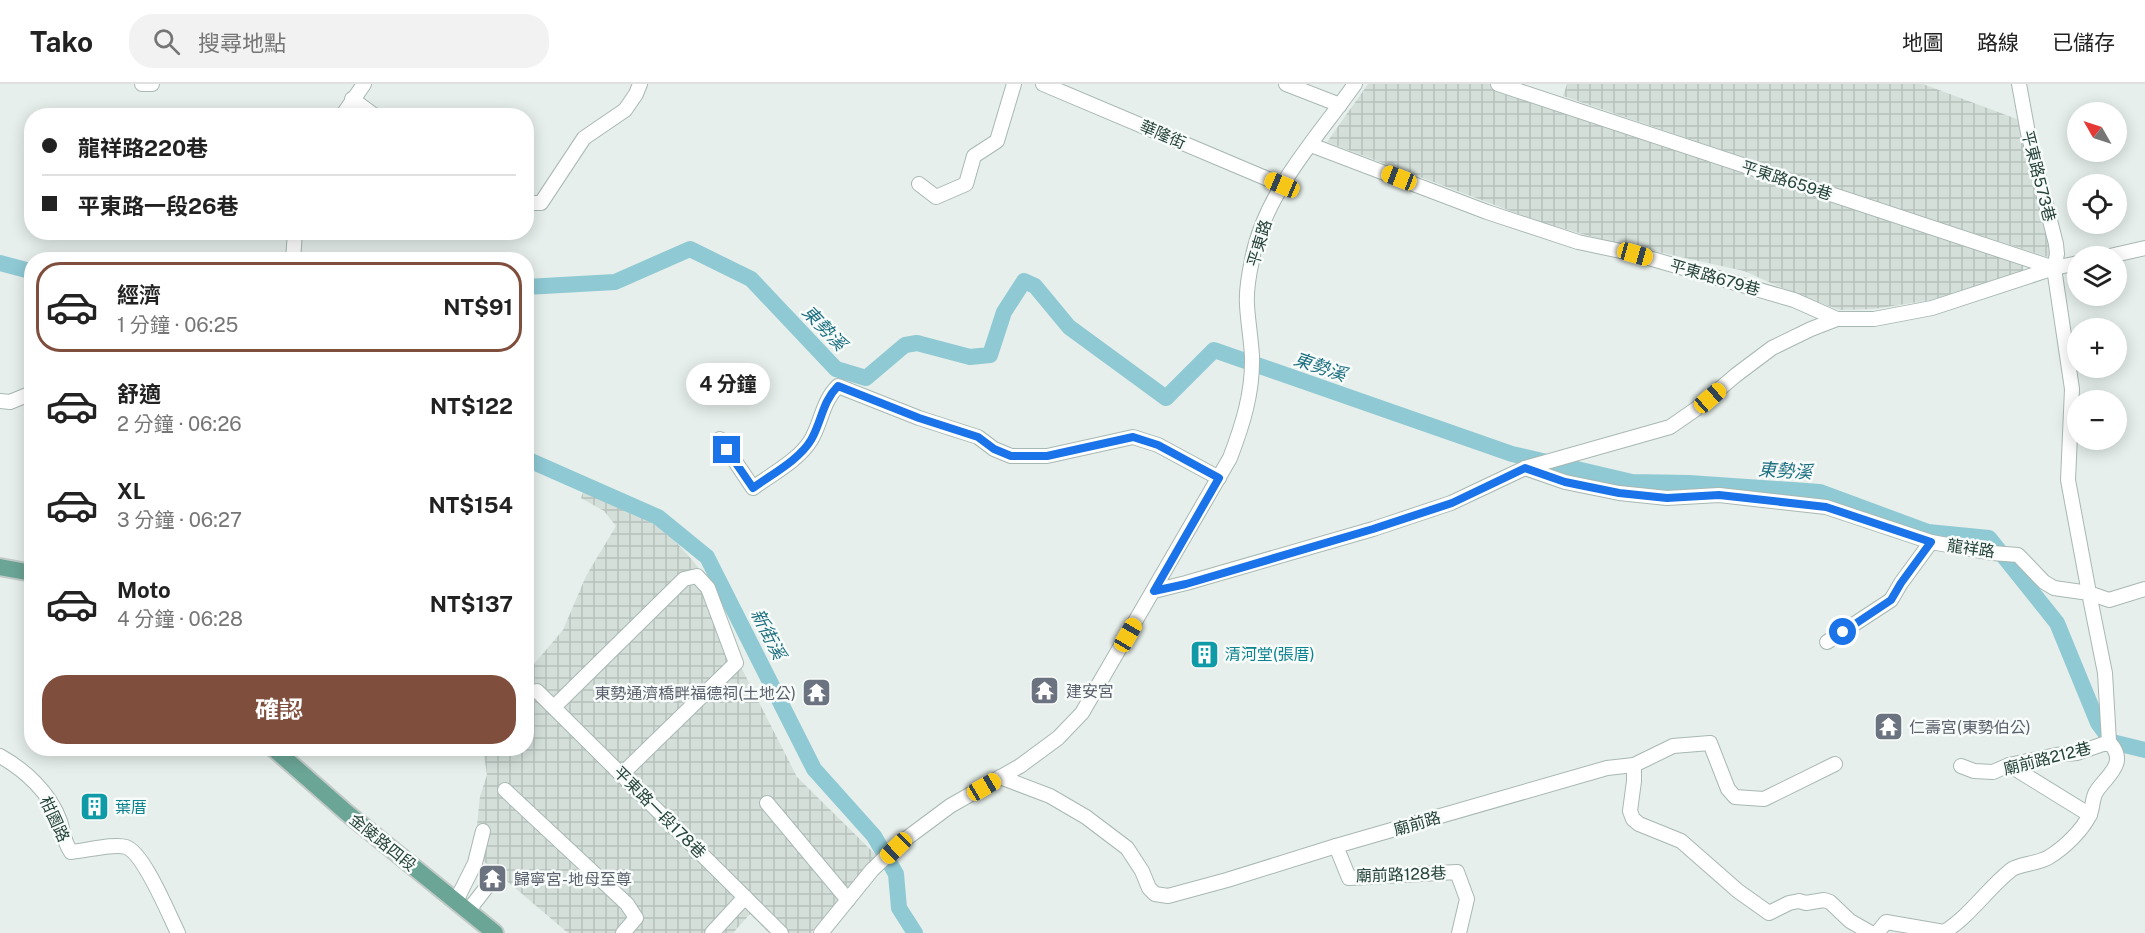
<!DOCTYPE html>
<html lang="zh-TW">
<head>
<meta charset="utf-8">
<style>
  body { margin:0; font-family:"Public Sans","Noto Sans TC",sans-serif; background:#f2f2f2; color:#222; height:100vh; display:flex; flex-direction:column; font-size:22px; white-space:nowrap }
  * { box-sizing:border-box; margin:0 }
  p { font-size:20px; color:#767676 }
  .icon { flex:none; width:33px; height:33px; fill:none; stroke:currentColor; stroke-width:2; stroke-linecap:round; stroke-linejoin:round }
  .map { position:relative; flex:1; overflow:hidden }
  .drawer { position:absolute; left:24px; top:168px; width:510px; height:504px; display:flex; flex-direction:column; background:#fff; border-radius:24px; box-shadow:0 3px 15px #0003 }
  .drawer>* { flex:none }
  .hud { position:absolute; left:24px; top:24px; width:510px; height:132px; border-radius:24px; box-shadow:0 3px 15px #0003; display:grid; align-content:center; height:132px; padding:0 18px; background:#fff }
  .needle { width:39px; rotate:309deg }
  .fabs { position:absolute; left:2067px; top:18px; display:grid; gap:12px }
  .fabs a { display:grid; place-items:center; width:60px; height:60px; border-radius:50%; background:#fff; box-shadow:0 3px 15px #0003; font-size:30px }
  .end { position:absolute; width:27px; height:27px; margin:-14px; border:8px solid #1a73e8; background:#fff; box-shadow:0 0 0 3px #fff }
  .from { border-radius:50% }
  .bubble { position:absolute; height:42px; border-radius:21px; background:#fff; box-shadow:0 3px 15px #0003; font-size:20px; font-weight:700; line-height:42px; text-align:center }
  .car { position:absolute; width:18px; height:36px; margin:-18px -9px; border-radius:8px; box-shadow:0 0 4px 2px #0007; background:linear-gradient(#f5c518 24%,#345 0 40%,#f5c518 0 76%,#345 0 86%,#f5c518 0) }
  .hud b { display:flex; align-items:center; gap:21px; height:57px; font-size:22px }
  .hud b+b { border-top:2px solid #e0e0e0 }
  .hud i { width:15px; height:15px; background:#222 }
  ul { padding:10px 0 0; list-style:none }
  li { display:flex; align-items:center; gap:18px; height:90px; margin:0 12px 9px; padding:0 6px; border:3px solid transparent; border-radius:24px }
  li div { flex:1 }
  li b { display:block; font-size:22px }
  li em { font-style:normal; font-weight:700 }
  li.on { border-color:#804e3d }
  li>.icon { width:54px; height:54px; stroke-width:1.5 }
  .button { display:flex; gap:12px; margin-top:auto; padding:12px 18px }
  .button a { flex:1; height:69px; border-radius:24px; background:#804e3d; color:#fff; font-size:24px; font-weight:700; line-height:69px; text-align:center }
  header { display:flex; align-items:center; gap:36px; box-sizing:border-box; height:84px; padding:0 30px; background:#fff; border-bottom:2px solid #e0e0e0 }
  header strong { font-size:28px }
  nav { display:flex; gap:33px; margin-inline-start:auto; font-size:21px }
  .search { width:420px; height:54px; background:#f2f2f2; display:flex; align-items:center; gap:15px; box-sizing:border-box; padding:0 21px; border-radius:24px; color:#767676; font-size:22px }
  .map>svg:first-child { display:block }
  .industrial { fill:url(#industrial-grid) }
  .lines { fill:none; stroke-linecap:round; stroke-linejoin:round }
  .river { stroke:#8ec9d4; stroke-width:16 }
  .minor-casing { stroke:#a8b8b2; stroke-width:16 }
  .major-casing { stroke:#c2cac8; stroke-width:20 }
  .minor { stroke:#fff; stroke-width:14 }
  .major { stroke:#6aa596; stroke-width:16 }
  .route { stroke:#1a73e8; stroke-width:8 }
  .labels { text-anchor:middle; stroke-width:5; stroke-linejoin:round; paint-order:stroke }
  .street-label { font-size:16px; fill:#24423a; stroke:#f7fbf9 }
  .culture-label { font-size:16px; fill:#0d838f; stroke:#f7fbf9; text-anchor:start }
  .worship-label { font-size:16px; fill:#5b616d; stroke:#f7fbf9; text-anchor:start }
  .water-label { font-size:18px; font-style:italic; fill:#1c6f80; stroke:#f7fbf9 }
</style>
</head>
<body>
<header>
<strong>Tako</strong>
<div class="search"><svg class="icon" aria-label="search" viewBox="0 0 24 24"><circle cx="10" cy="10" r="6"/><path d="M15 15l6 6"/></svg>搜尋地點</div>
<nav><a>地圖</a><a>路線</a><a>已儲存</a></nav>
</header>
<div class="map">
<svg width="2145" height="849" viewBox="0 0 2145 849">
  <defs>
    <pattern id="industrial-grid" width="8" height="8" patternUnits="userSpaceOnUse" patternTransform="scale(1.5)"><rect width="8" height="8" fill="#d4dfda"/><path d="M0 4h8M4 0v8" fill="none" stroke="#b6c1bc"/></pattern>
  </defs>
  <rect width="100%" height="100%" fill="#e6efeb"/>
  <g class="industrial">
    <path d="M1368,0H1491L2024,176L2023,188L1931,216L1874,225L1840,226L1798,211L1744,187L1600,155L1537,137L1327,58Z"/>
    <path d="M1567,0H1923L2022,37L2052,165L2051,174L1869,116L1563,12Z"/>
    <path d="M584,405L649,433L667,448L694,478L710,500L741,583L797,693L877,772L811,849H769L750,830L733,849H568L474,769L480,712L487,691L483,665L526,664L527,588L563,546L586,492L616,442L604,427L581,414Z"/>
  </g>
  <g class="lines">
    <g class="river">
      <path d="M0,179L30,187L32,190"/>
      <path d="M526,203L615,198L690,165L751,195L836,285L866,294L905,261L917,259L970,273L990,271L1004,228L1024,197L1035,202L1069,243L1166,314L1214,266L1512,370L1632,398L1689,399L1820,408L1928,448L1989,454L2057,539L2098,639L2112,658L2145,666"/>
      <path d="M526,377H531L658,433L707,473L814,685L874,752L896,790L899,824L915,849"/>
    </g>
    <defs>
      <g id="minor">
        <path d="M142,0H152"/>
        <path d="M1043,0L1282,101"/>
        <path d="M1286,0L1340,21"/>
        <path d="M1498,0L2054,184"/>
        <path d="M2019,0L2028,49L2056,160L2057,170L2054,184L2072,305L2068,396L2089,509L2109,516L2145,505"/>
        <path d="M352,15L375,32"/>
        <path d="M342,32L364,0"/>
        <path d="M1311,61L1487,128L1578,158L1635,170L1794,216L1837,235H1874L1932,224L2054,184L2078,179"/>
        <path d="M919,100L936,113L966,100L974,72L997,57L1014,0"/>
        <path d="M526,116L533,119H541L584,54L625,26L636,10L640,0"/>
        <path d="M2110,172L2145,164"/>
        <path d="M293,176L295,148"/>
        <path d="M0,317L10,318L32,309"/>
        <path d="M720,355L753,404C772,390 799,376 811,356C822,337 822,318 838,302L919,334L978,353L994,365L1011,372H1047L1133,353L1158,361L1219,394"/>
        <path d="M1525,384L1565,398L1619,409L1667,414L1719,411L1826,423L1931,458L1992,469L2018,471L2044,498L2054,504L2089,509L2105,589L2109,658"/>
        <path d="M1154,507L1186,499L1373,445L1451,419L1525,384L1670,343L1696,325L1736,291L1772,264L1811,245L1837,235"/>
        <path d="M1827,558L1891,516L1901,499L1931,458"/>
        <path d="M537,607L781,849"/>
        <path d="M554,623L684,495L697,492L708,504L736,579L622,690"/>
        <path d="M0,672C25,686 50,709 60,737C64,750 63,756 71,768C85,767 114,759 126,763C144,769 169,831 178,849"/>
        <path d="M1634,681V697L1630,727L1633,735L1639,740L1681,757L1738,807L1769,829L1789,819L1799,817L1806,819L1824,816L1830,818L1850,837L1871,849"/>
        <path d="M2009,681L2090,731"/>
        <path d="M1000,693L1050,712L1086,733L1127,764L1142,787L1149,804L1155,810L1168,812L1227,796L1336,762L1607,684L1634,681L1673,662L1710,659L1728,705L1735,713L1764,715L1835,680"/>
        <path d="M505,706L627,820L636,834L623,849"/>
        <path d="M767,719L848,816"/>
        <path d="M1336,762L1349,794L1457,788L1467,815L1459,849"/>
        <path d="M456,817L475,779L483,747"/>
        <path d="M468,827L489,800"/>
        <path d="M712,849L745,813"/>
        <path d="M821,849L872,786L899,760L950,722L1020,682L1058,654L1082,629L1230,374C1243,340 1253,308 1252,272C1251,255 1248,238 1247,221C1246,207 1249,190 1252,176C1264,109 1317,54 1355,0"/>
        <path d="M1877,849L1886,838L1944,848C1970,832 1987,805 2011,786C2018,780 2038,780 2049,773C2064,764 2083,746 2090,730C2093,723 2092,715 2096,708C2107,691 2129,679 2109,658L2077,669L2056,671L2009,681L1993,688L1974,687L1961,682"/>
      </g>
      <g id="major">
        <path d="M0,483L32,489"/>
        <path d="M273,664L347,729L495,849"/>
      </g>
    </defs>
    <use href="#minor" class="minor-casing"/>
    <use href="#major" class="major-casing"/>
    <use href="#minor" class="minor"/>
    <use href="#major" class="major"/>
  </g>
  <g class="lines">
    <path class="route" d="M727,366L753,404C772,390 799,376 811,356C822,337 822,318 838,302L919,334L978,353L994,365L1011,372H1047L1133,353L1158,361L1219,394L1154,507L1186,500L1373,445L1452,419L1525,384L1565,398L1619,409L1667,414L1719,411L1826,423L1931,458L1901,499L1891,516L1843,548"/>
  </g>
  <defs>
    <symbol id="building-square" viewBox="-11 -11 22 22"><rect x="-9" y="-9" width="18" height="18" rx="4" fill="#0f9aa8" stroke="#f7fbf9"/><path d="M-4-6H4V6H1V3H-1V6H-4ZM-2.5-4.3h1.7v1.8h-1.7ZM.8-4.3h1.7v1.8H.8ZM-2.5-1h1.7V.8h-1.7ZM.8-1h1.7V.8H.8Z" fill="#fff"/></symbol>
    <symbol id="temple-square" viewBox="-11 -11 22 22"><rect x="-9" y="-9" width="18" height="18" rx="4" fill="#6b7280" stroke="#f7fbf9"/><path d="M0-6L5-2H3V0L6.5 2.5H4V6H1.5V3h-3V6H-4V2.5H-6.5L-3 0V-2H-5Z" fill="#fff"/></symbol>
  </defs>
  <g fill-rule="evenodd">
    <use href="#building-square" x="1188" y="554" width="33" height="33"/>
    <use href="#temple-square" x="1028" y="590" width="33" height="33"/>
    <use href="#temple-square" x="800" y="592" width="33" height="33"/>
    <use href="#temple-square" x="1872" y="626" width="33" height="33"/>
    <use href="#building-square" x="78" y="706" width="33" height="33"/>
    <use href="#temple-square" x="476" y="778" width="33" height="33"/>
  </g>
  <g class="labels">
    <g class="street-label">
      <text transform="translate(1163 50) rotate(23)" y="6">華隆街</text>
      <text transform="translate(2039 92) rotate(76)" y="6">平東路573巷</text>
      <text transform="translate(1787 96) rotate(18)" y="6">平東路659巷</text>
      <text transform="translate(1259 159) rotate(-73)" y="6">平東路</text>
      <text transform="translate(1715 193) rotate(16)" y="6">平東路679巷</text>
      <text transform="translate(1971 464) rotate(8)" y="6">龍祥路</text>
      <text transform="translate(2047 674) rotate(-14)" y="6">廟前路212巷</text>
      <text transform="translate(660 728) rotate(45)" y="6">平東路一段178巷</text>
      <text transform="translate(55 735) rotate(65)" y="6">柑園路</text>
      <text transform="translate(1417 739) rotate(-16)" y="6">廟前路</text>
      <text transform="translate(383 758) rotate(39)" y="6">金陵路四段</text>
      <text transform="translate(1401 790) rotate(-2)" y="6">廟前路128巷</text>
    </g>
    <g class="culture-label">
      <text x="1225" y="576">清河堂(張厝)</text>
      <text x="115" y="729">葉厝</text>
    </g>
    <g class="worship-label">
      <text x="1066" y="613">建安宮</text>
      <text x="796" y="615" text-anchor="end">東勢通濟橋畔福德祠(土地公)</text>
      <text x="1909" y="649">仁壽宮(東勢伯公)</text>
      <text x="514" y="801">歸寧宮-地母至尊</text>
    </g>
    <g class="water-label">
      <text transform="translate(824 244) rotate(46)" y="6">東勢溪</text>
      <text transform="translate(1320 283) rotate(19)" y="6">東勢溪</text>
      <text transform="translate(1785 387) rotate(3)" y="6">東勢溪</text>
      <text transform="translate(768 550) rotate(63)" y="6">新街溪</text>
    </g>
  </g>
</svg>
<div class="fabs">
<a><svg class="needle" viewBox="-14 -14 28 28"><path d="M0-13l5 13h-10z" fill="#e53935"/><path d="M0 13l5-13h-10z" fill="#767676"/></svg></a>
<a><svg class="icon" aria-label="locate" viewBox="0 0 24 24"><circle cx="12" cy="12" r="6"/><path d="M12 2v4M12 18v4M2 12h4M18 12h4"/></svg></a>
<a><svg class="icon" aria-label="layers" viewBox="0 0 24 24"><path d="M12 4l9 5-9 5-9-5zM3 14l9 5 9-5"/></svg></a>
<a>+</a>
<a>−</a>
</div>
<i class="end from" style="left:1843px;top:548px"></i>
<i class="end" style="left:727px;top:366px"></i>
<div class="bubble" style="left:686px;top:279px;width:84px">4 分鐘</div>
<i class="car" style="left:1399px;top:94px;rotate:291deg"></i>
<i class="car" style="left:1282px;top:101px;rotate:293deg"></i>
<i class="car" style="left:1635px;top:170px;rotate:106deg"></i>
<i class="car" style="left:1710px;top:314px;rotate:49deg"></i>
<i class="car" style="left:1128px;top:551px;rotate:30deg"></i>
<i class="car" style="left:984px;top:703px;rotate:60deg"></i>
<i class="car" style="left:896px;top:764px;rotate:226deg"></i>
<div class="hud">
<b><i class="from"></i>龍祥路220巷</b>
<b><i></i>平東路一段26巷</b>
</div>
<section class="drawer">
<ul>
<li class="on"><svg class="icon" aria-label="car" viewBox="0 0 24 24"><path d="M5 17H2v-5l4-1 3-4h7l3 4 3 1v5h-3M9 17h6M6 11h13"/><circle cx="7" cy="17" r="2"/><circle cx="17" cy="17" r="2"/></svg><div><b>經濟</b><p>1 分鐘 · 06:25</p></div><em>NT$91</em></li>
<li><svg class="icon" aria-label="car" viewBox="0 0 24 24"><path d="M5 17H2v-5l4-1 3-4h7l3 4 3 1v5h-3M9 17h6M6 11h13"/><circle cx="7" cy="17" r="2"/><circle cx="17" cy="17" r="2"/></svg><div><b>舒適</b><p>2 分鐘 · 06:26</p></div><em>NT$122</em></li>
<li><svg class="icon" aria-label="car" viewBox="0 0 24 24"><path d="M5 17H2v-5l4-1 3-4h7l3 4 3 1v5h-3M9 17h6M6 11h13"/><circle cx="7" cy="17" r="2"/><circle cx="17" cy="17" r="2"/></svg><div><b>XL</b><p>3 分鐘 · 06:27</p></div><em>NT$154</em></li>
<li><svg class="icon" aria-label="car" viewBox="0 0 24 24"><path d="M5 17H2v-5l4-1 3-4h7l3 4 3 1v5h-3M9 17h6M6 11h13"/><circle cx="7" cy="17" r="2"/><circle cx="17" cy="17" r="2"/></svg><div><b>Moto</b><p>4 分鐘 · 06:28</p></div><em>NT$137</em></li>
</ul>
<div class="button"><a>確認</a></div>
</section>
</div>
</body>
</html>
